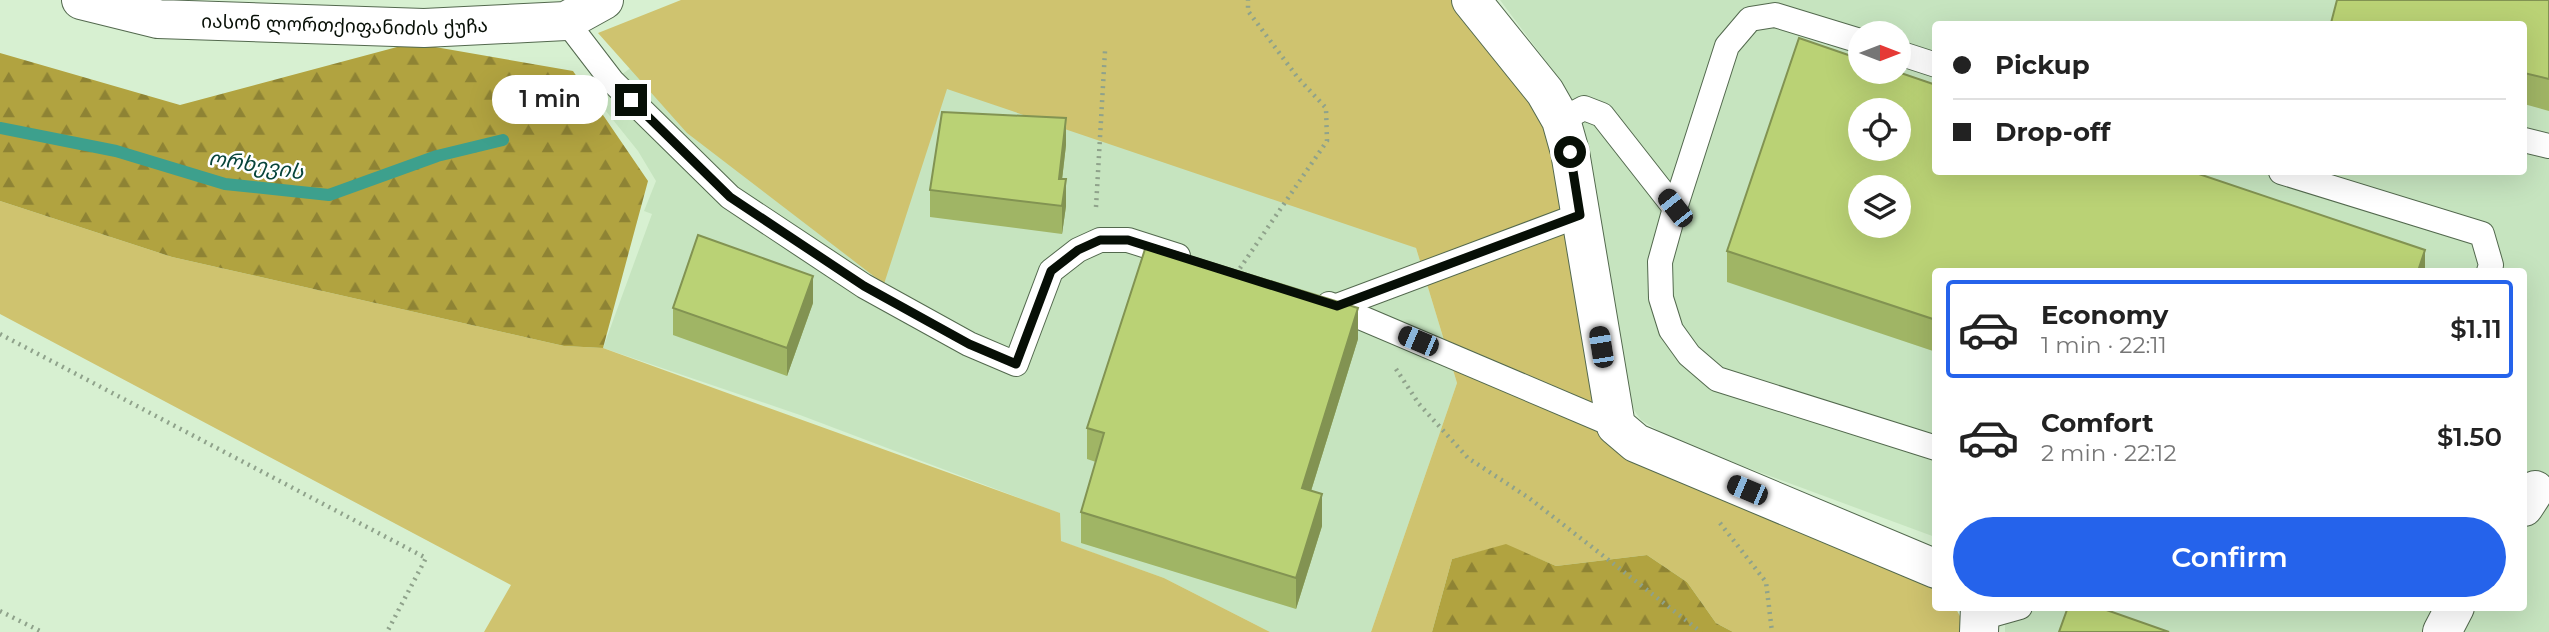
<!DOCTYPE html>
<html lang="en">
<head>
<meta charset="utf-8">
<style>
  body { margin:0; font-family:Montserrat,"Noto Sans Georgian",sans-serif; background:#f2f2f2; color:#222; height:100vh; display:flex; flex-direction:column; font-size:26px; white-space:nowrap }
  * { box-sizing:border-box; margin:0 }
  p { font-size:23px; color:#767676 }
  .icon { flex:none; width:38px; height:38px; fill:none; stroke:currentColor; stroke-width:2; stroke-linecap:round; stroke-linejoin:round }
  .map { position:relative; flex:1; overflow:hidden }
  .details { position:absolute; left:1932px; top:268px; width:595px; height:343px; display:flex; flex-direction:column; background:#fff; border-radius:7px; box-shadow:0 7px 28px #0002 }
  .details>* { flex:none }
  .guide { position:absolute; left:1932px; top:21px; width:595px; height:154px; border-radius:7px; box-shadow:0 7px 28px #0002; display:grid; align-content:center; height:154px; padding:0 21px; background:#fff }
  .needle { width:46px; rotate:90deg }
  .controls { position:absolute; left:1848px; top:21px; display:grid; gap:14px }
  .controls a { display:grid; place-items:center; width:63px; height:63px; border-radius:50%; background:#fff; box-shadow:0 7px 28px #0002; font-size:35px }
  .end { position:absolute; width:32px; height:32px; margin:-16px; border:9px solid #070f06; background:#fff; box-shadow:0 0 0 4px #fff }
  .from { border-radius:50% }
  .bubble { position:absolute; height:49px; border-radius:24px; background:#fff; box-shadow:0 7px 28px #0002; font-size:23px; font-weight:600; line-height:49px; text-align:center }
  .car { position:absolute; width:21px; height:42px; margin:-21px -10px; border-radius:9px; box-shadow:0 0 5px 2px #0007; background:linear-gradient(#222 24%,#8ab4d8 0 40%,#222 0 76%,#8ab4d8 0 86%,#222 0) }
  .guide b { display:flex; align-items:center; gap:24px; height:66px; font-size:26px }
  .guide b+b { border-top:2px solid #e0e0e0 }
  .guide i { width:18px; height:18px; background:#222 }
  ul { padding:12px 0 0; list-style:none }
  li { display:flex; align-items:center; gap:21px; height:98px; margin:0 14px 10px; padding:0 7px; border:4px solid transparent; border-radius:7px }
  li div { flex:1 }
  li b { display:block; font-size:26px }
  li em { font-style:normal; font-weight:600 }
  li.on { border-color:#2563eb }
  li>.icon { width:63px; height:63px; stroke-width:1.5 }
  .primary-button { display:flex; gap:14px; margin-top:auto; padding:14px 21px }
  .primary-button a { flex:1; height:80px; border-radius:42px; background:#2563eb; color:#fff; font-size:28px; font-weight:600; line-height:80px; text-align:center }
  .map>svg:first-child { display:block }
  .built { fill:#c6e4bf; fill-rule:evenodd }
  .green { fill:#cfc36f }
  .forest { fill:url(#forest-firs) }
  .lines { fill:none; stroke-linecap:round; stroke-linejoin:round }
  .stream { stroke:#3da08d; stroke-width:12 }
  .service-casing { stroke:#53694e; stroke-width:26 }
  .minor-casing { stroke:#53694e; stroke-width:40 }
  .path { stroke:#8fa28b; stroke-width:4.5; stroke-dasharray:2 5; stroke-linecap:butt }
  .service { stroke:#fff; stroke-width:24 }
  .minor { stroke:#fff; stroke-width:38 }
  .wall { fill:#a0b565 }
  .shaded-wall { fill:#829352 }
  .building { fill:#bad275; stroke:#829352; stroke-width:2; fill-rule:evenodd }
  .route { stroke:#070f06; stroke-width:9 }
  .labels { text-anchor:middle; stroke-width:5; stroke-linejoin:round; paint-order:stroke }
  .street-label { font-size:19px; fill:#070f06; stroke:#fff }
  .water-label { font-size:21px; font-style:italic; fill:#07443a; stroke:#fff }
</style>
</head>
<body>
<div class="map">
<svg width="2549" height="632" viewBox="0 0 2549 632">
  <defs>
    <pattern id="forest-firs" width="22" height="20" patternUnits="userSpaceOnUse" patternTransform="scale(1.75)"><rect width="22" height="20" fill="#b1a340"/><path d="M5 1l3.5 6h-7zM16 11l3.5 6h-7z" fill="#8e8334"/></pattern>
  </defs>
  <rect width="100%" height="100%" fill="#d7f0d1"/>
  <g class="built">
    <path d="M1500,0H2549V632H2005V607H2524V271H1936L1935,537L1675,441L1641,420L1622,393L1557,76ZM1936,24H2524V172H1936ZM1860,33H1899V72H1860ZM1860,110H1899V149H1860ZM1860,187H1899V226H1860Z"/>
    <path d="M890,37L1416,248L1457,383L1371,632H1270L1164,578L1060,541L1059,513L800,415L603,348L652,214L644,211L656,181L638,151L593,95L632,67Z"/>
  </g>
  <g class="green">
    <path d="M681,0H1453L1550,128L1609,444L1935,587L1936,607H1955L1961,618L1959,632H1733L1716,623L1687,582L1647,555L1556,566L1506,545L1452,559L1432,632H1371L1457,383L1416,248L947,89L884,284L687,133L598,33Z"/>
    <path d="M0,201L172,257L564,346L603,348L1060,513L1061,541L1164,578L1270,632H484L511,585L0,314Z"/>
  </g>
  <g class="forest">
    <path d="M412,43L573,71L648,181L603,348L564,346L172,257L0,201V53L180,105Z"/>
    <path d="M1506,544L1556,566L1647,555L1687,582L1716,623L1733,632H1432L1452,559Z"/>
  </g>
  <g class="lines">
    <path class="stream" d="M0,128L116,151L225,184L329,195L437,156L503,140"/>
    <defs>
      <g id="service">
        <path d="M566,21L612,81L730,197L864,286L969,344L1016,364L1051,271L1078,250L1100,240H1128L1178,256"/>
        <path d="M1899,53L1936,65"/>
        <path d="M1561,120L1584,108L1602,115L1675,208L1727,46L1750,19L1775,15L1860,41"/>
        <path d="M2524,140L2549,146"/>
        <path d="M2281,172L2482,234L2491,265L2489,271"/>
        <path d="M1675,208L1660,262L1661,298L1671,330L1689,355L1717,379L1936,448"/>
        <path d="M1329,304L1616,426"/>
        <path d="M1337,306L1580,215"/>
        <path d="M1981,618L2020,607"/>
      </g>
      <g id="minor">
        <path id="s1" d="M81,0L158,19L424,28L566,21L604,0"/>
        <path d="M1471,0L1545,92L1561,120L1570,152L1616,426L1636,443L1936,569"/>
        <path d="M2524,507L2535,490"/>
        <path d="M1979,632L1980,607"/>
        <path d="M2442,632L2455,607"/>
      </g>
    </defs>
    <use href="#service" class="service-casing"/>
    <use href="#minor" class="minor-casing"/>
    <g class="path">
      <path d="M1096,207L1105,51"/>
      <path d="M1236,274L1327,141L1326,108L1298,78L1248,11V0"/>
      <path d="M0,334L426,558L387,632"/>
      <path d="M1396,369L1419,404L1468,458L1529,498L1701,632"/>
      <path d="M1720,523L1766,582L1772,632"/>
      <path d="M0,611L42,632"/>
    </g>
    <use href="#service" class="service"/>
    <use href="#minor" class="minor"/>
  </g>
  <g class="wall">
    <path d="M2337,0H2549V111L2524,104V24H2331Z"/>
    <path d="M1066,145L1062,179L1066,206L1062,234L930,217V190Z"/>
    <path d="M1727,251L2425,271H1936V352L1727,282Z"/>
    <path d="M813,303L787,376L673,335V308Z"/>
    <path d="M1358,339L1311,491L1322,526L1296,609L1081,543V512L1096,462L1087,459V428Z"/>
  </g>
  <g class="shaded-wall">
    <path d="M1066,118V145L1059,206V179Z"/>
    <path d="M1066,179V206L1062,234V206Z"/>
    <path d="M2425,250V271H2418Z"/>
    <path d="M813,276V303L787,376V348Z"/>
    <path d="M1358,308V339L1302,520V488Z"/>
    <path d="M1322,494V526L1296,609V578Z"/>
  </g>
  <g class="building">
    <path d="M2337,0H2549V79L2524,73V24H2336L2331,23Z"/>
    <path d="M1799,38L1860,59V72H1898L1936,85V172H2193L2425,250L2418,271H1936V320L1727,251ZM1860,110H1899V149H1860ZM1860,187H1899V226H1860Z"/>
    <path d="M942,112L1066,118L1059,179H1066L1062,206L930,190Z"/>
    <path d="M698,235L813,276L787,348L673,308Z"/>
    <path d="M1147,243L1358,308L1302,488L1322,494L1296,578L1081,512L1104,433L1087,428Z"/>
    <path d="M2068,607H2098L2169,632H2059Z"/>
  </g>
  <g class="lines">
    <path class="route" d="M631,100L730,197L864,286L969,344L1016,364L1051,271L1078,250L1100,240H1128L1337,306L1580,215L1570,152"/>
  </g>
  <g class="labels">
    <g class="street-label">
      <text dy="7" stroke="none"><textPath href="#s1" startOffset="266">იასონ ლორთქიფანიძის ქუჩა</textPath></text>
    </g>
    <g class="water-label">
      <text transform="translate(256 165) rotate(9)" y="7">ორხევის</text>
    </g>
  </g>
</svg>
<div class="controls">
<a><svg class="needle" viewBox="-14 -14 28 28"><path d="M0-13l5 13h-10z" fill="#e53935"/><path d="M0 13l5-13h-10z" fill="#767676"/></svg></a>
<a><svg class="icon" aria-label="locate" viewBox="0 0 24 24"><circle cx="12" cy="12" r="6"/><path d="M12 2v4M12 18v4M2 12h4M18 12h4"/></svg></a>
<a><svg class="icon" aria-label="layers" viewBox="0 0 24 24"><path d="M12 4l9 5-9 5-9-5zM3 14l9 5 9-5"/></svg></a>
</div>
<i class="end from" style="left:1570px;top:152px"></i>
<i class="end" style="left:631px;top:100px"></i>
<div class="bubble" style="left:492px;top:75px;width:116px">1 min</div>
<i class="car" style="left:1675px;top:208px;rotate:322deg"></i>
<i class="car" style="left:1418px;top:341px;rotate:293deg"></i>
<i class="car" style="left:1601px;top:347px;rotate:351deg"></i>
<i class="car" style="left:1747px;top:490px;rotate:293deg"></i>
<div class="guide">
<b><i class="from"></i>Pickup</b>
<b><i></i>Drop-off</b>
</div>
<section class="details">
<ul>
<li class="on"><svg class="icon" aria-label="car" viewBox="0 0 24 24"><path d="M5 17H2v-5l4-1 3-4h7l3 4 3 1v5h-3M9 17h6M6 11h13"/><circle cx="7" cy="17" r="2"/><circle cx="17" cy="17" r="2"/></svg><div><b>Economy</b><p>1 min · 22:11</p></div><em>$1.11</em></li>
<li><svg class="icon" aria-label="car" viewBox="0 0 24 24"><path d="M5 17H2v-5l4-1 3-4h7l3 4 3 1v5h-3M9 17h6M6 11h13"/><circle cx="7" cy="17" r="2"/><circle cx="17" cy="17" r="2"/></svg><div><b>Comfort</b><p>2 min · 22:12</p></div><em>$1.50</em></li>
</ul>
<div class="primary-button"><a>Confirm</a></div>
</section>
</div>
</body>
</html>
